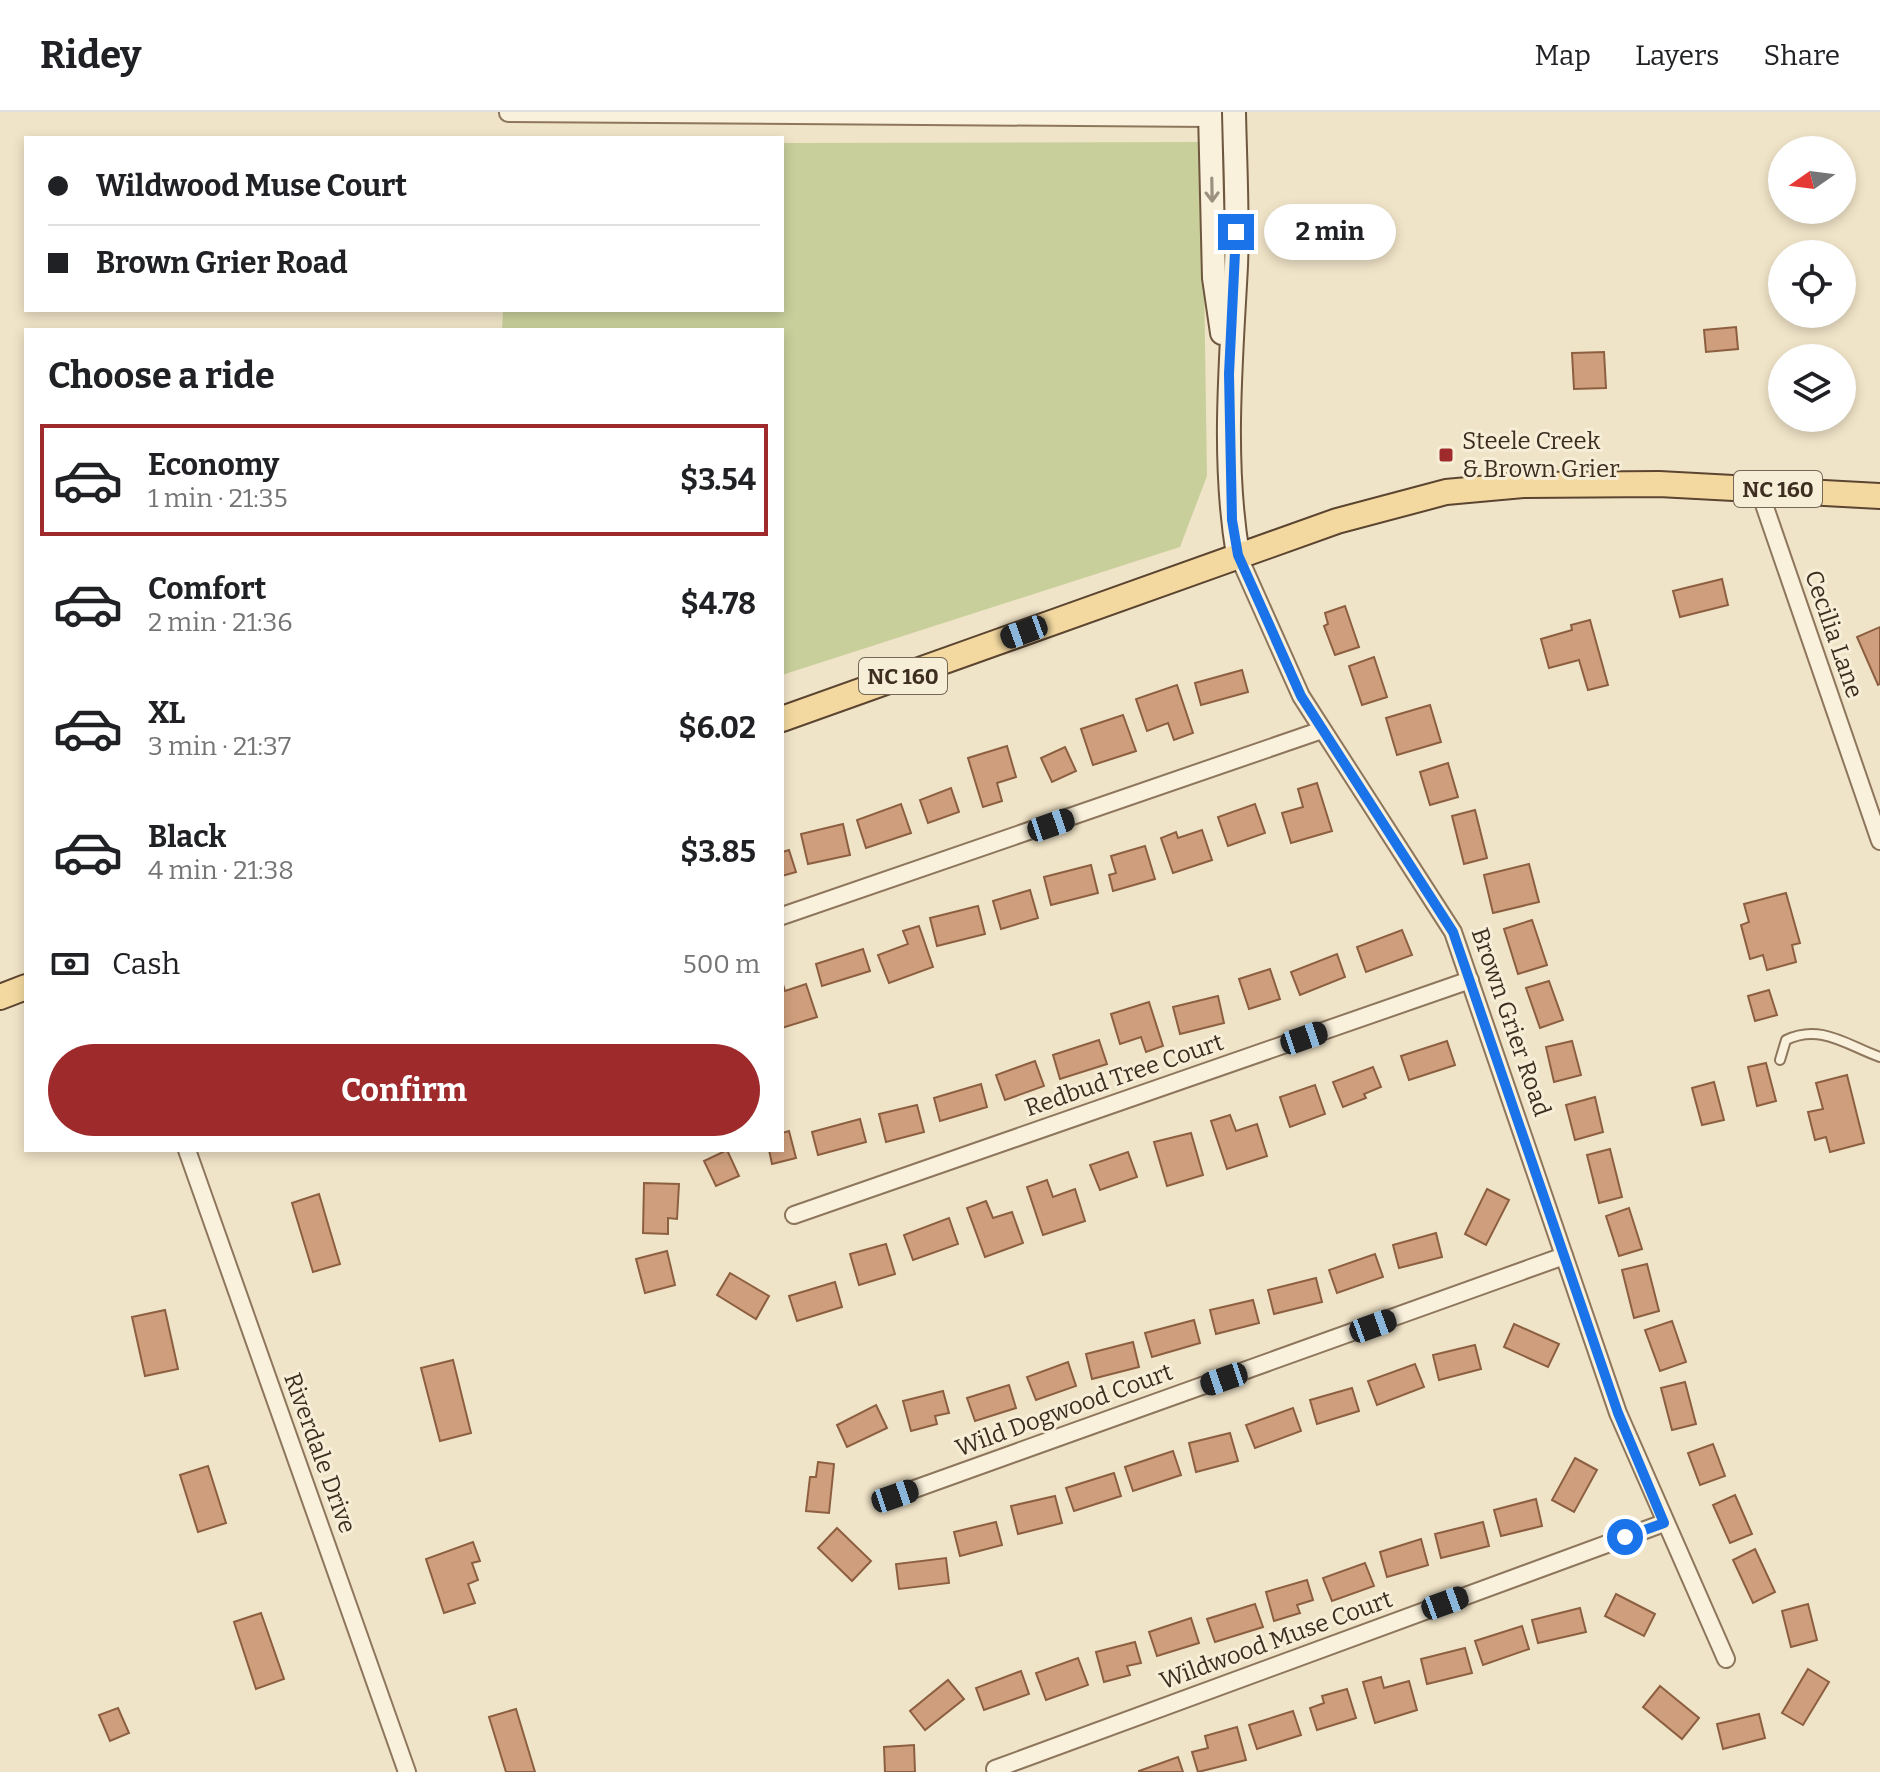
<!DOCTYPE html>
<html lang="en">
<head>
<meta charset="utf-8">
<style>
  body { margin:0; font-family:Bitter,serif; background:#f6f6f6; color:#202124; height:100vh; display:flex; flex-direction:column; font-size:30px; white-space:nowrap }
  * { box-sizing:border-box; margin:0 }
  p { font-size:26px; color:#757577 }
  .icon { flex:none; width:44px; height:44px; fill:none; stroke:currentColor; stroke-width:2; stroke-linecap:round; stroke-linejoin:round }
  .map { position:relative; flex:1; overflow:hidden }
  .panel { position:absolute; left:24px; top:216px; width:760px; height:824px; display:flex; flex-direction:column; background:#fff; border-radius:0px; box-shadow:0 4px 12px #0003 }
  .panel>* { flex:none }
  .banner { position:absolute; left:24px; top:24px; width:760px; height:176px; border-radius:0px; box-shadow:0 4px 12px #0003; display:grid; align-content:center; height:176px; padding:0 24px; background:#fff }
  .needle { width:52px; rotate:256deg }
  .buttons { position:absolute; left:1768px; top:24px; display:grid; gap:16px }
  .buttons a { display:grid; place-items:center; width:88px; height:88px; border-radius:50%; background:#fff; box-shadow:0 4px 12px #0003; font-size:40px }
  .end { position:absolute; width:36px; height:36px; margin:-18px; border:10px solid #1a73e8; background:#fff; box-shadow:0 0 0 4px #fff }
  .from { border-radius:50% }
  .bubble { position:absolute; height:56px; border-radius:28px; background:#fff; box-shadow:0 4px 12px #0003; font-size:26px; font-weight:700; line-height:56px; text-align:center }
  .car { position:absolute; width:24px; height:48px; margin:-24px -12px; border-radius:10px; box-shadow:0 0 6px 2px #0007; background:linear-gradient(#222 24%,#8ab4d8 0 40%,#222 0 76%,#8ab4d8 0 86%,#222 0) }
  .banner b { display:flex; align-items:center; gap:28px; height:76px; font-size:30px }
  .banner b+b { border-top:2px solid #e0e0e0 }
  .banner i { width:20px; height:20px; background:#202124 }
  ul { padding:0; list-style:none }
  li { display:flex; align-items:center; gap:24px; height:112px; margin:0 16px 12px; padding:0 8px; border:4px solid transparent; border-radius:0px }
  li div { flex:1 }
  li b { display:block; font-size:30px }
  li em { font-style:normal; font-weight:700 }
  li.active { border-color:#9e2a2b }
  li>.icon { width:72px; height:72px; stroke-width:1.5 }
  h2 { padding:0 24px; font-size:36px; line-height:96px }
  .pay { display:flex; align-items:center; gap:20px; height:88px; padding:0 24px; font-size:30px }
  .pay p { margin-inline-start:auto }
  .action { display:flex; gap:16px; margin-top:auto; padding:16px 24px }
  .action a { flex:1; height:92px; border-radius:48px; background:#9e2a2b; color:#fff; font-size:32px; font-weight:700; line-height:92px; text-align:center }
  header { display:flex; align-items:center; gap:48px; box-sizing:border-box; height:112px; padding:0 40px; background:#fff; border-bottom:2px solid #e0e0e0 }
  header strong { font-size:38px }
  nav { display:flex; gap:44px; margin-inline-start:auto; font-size:28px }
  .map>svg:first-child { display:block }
  .green { fill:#c9cf9b }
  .building { fill:#cf9f7d; stroke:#8d5f41; stroke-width:2 }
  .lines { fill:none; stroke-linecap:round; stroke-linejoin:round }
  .service-casing { stroke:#8d765c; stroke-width:12 }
  .minor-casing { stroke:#8d765c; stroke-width:20 }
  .secondary-casing { stroke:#6f573f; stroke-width:26 }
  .primary-casing { stroke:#5b4430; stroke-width:28 }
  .service { stroke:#faf1dc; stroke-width:8 }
  .minor { stroke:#faf1dc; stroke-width:16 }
  .secondary { stroke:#faf1dc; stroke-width:22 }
  .primary { stroke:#f3d9a0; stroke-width:24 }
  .oneway { stroke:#9c907e }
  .route { stroke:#1a73e8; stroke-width:10 }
  .poi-dot { fill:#9e2a2b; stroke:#f7eed8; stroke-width:3 }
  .labels { text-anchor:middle; stroke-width:6; stroke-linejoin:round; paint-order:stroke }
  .shield { fill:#f7eed8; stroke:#756857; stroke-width:2 }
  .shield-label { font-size:22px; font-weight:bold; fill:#3d2e20 }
  .poi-label { font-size:24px; fill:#3d2e20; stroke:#f7eed8; text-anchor:start }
  .street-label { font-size:24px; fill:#3d2e20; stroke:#f7eed8 }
</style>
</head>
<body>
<header>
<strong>Ridey</strong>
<nav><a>Map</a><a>Layers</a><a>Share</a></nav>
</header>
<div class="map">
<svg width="1880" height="1660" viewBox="0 0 1880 1660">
  <rect width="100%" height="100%" fill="#f0e4c8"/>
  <path class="green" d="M1202,30L1207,364L1180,435L782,563V218H502L503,198H782V31Z"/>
  <g class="building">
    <path d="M1736,215L1738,237L1706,240L1704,218Z"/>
    <path d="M1604,240L1606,276L1574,277L1572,241Z"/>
    <path d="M1722,467L1728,493L1680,505L1673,479Z"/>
    <path d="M1345,494L1359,535L1335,543L1324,514L1328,512L1325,501Z"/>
    <path d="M1590,508L1608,573L1588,578L1579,548L1549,556L1541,527L1572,518L1571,513Z"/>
    <path d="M1880,515V572L1878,573L1857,525Z"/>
    <path d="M1374,545L1387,585L1362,593L1349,554Z"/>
    <path d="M1242,558L1248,580L1201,593L1195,571Z"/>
    <path d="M1177,573L1193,621L1174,628L1168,611L1147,619L1136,587Z"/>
    <path d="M1430,593L1441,630L1397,643L1386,606Z"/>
    <path d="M1123,603L1136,639L1093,653L1081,617Z"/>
    <path d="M1007,634L1016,665L997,671L1002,689L983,695L968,646Z"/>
    <path d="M1065,635L1076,659L1052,670L1041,646Z"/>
    <path d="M1448,651L1458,685L1430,693L1420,660Z"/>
    <path d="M1317,671L1332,719L1291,731L1282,701L1303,695L1298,677Z"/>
    <path d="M951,676L959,700L928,711L920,688Z"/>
    <path d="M901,692L911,721L866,736L857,708Z"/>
    <path d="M1255,692L1265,721L1228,734L1218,705Z"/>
    <path d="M1475,698L1487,746L1464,752L1452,704Z"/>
    <path d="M843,712L850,743L808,752L801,722Z"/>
    <path d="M1202,718L1212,748L1173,761L1161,726L1176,720L1178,726Z"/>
    <path d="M1145,734L1155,767L1113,779L1109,763L1116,761L1111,744Z"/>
    <path d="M789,738L796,760L782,764V740Z"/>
    <path d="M1529,752L1539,790L1493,801L1484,763Z"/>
    <path d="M1091,753L1098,781L1051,793L1044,765Z"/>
    <path d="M1030,778L1038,806L1001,817L993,789Z"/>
    <path d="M1786,781L1800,831L1792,833L1796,850L1767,858L1763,843L1750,847L1741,813L1749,810L1744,792Z"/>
    <path d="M978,794L985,822L937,834L930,806Z"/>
    <path d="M1532,808L1547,853L1518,862L1504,817Z"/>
    <path d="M919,814L933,855L889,871L878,843L908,832L903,819Z"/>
    <path d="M1402,818L1412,843L1366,860L1357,835Z"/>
    <path d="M863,837L870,859L822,874L816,852Z"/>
    <path d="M1337,842L1345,865L1300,883L1291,860Z"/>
    <path d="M1270,857L1280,887L1249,897L1239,867Z"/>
    <path d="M782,869L785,879L806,872L817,905L782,916Z"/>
    <path d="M1549,869L1563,908L1540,916L1526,876Z"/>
    <path d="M1769,878L1777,903L1755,909L1748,884Z"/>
    <path d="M1218,884L1224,911L1180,922L1173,895Z"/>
    <path d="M1149,890L1163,934L1146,940L1141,925L1120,932L1111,902Z"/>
    <path d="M1099,928L1107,952L1060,967L1053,943Z"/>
    <path d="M1447,929L1455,953L1409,968L1401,944Z"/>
    <path d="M1572,929L1581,963L1554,970L1546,935Z"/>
    <path d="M1035,949L1044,974L1005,988L996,963Z"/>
    <path d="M1766,951L1776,989L1757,994L1748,955Z"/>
    <path d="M1373,955L1381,975L1364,982L1366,986L1343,995L1333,970Z"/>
    <path d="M1847,963L1864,1031L1830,1040L1826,1025L1815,1028L1808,1000L1823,997L1816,971Z"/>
    <path d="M1714,970L1724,1008L1702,1013L1692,976Z"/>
    <path d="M981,972L987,995L940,1009L934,986Z"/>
    <path d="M1315,973L1325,1002L1290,1015L1280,985Z"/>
    <path d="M1595,985L1603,1020L1575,1028L1566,993Z"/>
    <path d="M917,993L924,1020L886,1030L879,1002Z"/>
    <path d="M1230,1003L1236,1019L1257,1012L1267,1044L1227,1057L1211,1009Z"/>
    <path d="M860,1007L866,1030L818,1043L812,1020Z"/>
    <path d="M789,1019L796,1046L772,1052L769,1038H782V1021Z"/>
    <path d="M1191,1021L1203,1063L1167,1074L1154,1030Z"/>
    <path d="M1610,1037L1622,1085L1599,1091L1587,1043Z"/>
    <path d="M727,1038L739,1064L716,1074L704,1049Z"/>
    <path d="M1128,1040L1137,1065L1100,1078L1090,1053Z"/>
    <path d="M1047,1068L1053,1085L1075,1077L1085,1109L1043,1123L1027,1075Z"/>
    <path d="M644,1071L679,1072L677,1107L668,1106V1122L643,1121Z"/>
    <path d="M1487,1077L1509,1088L1486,1133L1465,1122Z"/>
    <path d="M319,1082L340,1152L313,1160L292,1091Z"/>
    <path d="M986,1089L993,1106L1012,1100L1023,1131L985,1145L967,1096Z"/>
    <path d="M1629,1096L1642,1137L1619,1144L1606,1104Z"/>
    <path d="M949,1106L958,1132L913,1148L904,1123Z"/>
    <path d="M1436,1121L1442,1145L1399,1156L1393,1133Z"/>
    <path d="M886,1132L895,1162L859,1173L850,1142Z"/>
    <path d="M667,1139L675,1173L645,1181L636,1147Z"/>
    <path d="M1375,1142L1383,1165L1337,1181L1329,1158Z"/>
    <path d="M1647,1152L1659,1199L1634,1206L1622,1158Z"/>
    <path d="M730,1161L769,1184L756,1207L717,1183Z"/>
    <path d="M1316,1166L1322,1190L1274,1202L1268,1178Z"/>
    <path d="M835,1170L842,1195L797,1209L789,1184Z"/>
    <path d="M1253,1188L1259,1211L1216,1222L1210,1198Z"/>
    <path d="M165,1198L178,1257L145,1264L132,1205Z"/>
    <path d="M1194,1208L1200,1231L1152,1245L1145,1221Z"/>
    <path d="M1672,1209L1686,1250L1660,1259L1645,1218Z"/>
    <path d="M1514,1212L1559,1232L1548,1255L1504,1235Z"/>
    <path d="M1133,1230L1139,1255L1092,1267L1086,1242Z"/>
    <path d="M1475,1233L1481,1257L1439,1268L1433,1243Z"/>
    <path d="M453,1248L471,1321L440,1329L421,1256Z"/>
    <path d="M1068,1250L1076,1274L1036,1288L1027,1265Z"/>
    <path d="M1415,1252L1424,1275L1377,1293L1368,1269Z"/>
    <path d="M1685,1270L1696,1312L1672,1318L1661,1276Z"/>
    <path d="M1009,1273L1016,1296L975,1309L967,1286Z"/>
    <path d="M1352,1276L1359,1299L1317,1312L1310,1288Z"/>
    <path d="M943,1279L949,1301L935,1304L937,1312L911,1319L903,1289Z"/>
    <path d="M876,1293L887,1316L847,1335L837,1313Z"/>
    <path d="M1293,1296L1301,1319L1255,1336L1246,1313Z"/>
    <path d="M1230,1321L1238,1349L1196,1360L1189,1331Z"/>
    <path d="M1713,1332L1725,1364L1700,1373L1688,1341Z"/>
    <path d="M1173,1339L1181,1363L1133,1379L1125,1355Z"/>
    <path d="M1575,1346L1597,1358L1574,1400L1552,1388Z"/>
    <path d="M818,1350L834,1352L829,1401L806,1399L810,1365H816Z"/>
    <path d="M208,1354L226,1411L198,1420L180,1363Z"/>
    <path d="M1114,1361L1121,1384L1074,1399L1066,1376Z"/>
    <path d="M1735,1383L1752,1422L1730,1431L1713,1393Z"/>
    <path d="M1055,1384L1062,1411L1018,1422L1011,1394Z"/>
    <path d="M1536,1387L1542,1414L1501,1424L1494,1398Z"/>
    <path d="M996,1410L1002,1433L960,1444L954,1420Z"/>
    <path d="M1483,1410L1489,1434L1441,1446L1435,1422Z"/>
    <path d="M837,1416L871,1449L852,1469L818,1436Z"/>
    <path d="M1421,1427L1428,1453L1387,1465L1380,1440Z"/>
    <path d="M473,1430L480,1449L472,1451L478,1468L468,1472L475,1491L444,1501L426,1447Z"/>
    <path d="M1755,1437L1775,1480L1753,1491L1733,1448Z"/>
    <path d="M946,1446L949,1471L899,1477L896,1452Z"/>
    <path d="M1365,1451L1374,1474L1332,1489L1323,1466Z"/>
    <path d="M1307,1468L1313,1488L1297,1493L1300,1501L1274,1509L1266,1480Z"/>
    <path d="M1616,1482L1655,1502L1644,1524L1605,1504Z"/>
    <path d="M1255,1492L1263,1515L1215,1530L1207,1507Z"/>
    <path d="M1808,1492L1817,1528L1791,1535L1782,1499Z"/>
    <path d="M1580,1496L1586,1520L1538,1531L1532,1508Z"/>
    <path d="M261,1501L284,1567L256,1577L234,1510Z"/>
    <path d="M1191,1506L1199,1531L1157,1544L1149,1520Z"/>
    <path d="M1522,1514L1529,1537L1483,1553L1475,1529Z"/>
    <path d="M1135,1530L1141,1551L1127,1554L1130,1563L1104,1570L1096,1540Z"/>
    <path d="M1465,1536L1472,1561L1427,1572L1421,1547Z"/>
    <path d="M1078,1546L1088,1573L1046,1588L1036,1561Z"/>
    <path d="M1808,1557L1829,1570L1803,1613L1782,1601Z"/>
    <path d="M1021,1559L1029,1582L984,1598L976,1576Z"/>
    <path d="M1381,1565L1384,1576L1409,1569L1417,1598L1375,1611L1363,1570Z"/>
    <path d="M948,1568L964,1587L925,1618L910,1599Z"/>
    <path d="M1660,1574L1699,1606L1682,1627L1643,1595Z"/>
    <path d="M1347,1577L1356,1606L1317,1618L1310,1596L1324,1591L1322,1584Z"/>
    <path d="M118,1596L129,1621L110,1629L99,1603Z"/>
    <path d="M516,1597L535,1660H506L489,1605Z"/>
    <path d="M1293,1599L1301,1623L1257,1637L1249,1613Z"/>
    <path d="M1759,1602L1765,1626L1723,1637L1717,1612Z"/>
    <path d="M1237,1615L1246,1648L1198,1660L1192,1640L1208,1636L1205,1624Z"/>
    <path d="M914,1633L915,1660H885L884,1635Z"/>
    <path d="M1178,1645L1183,1660H1139V1659Z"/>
  </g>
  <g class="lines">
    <defs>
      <path id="service" d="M1780,948L1786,928C1821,911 1848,934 1880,945"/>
      <g id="minor">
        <path d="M508,1L1210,6"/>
        <path d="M1758,375L1880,729"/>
        <path d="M1238,443L1301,584L1453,820L1618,1301L1726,1547"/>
        <path d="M782,804L1322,618"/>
        <path d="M187,1038L407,1660"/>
        <path d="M794,1103L1470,868"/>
        <path d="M895,1384L1564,1144"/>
        <path d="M995,1657L1664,1411"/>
      </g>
      <g id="secondary">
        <path d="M1210,0L1214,166L1222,221"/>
        <path d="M1234,0C1235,51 1238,103 1236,154C1231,250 1222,348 1238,443"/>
      </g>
      <g id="primary">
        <path d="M782,607L1337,409L1446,380L1523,373L1659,372L1880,384"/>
        <path d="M0,885L26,875"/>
      </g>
    </defs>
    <use href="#service" class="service-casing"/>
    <use href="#minor" class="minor-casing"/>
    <use href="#secondary" class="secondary-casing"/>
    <use href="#primary" class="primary-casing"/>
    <use href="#service" class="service"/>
    <use href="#minor" class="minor"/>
    <use href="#secondary" class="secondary"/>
    <use href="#primary" class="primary"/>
  </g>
  <defs><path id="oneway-shaft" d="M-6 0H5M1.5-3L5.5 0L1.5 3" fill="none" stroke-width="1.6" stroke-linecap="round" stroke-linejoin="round" transform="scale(2)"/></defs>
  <use class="oneway" href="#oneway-shaft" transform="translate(1212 78) rotate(89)"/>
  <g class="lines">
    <path class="route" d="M1236,120L1229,262L1232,408L1238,443L1301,584L1453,820L1618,1301L1664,1411L1625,1425"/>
  </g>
  <rect class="poi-dot" x="1438" y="335" width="16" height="16" rx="4"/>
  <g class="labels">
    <g class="shield">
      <rect x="1734" y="359" width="88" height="36" rx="6"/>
      <rect x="859" y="546" width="88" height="36" rx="6"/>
    </g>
    <g class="shield-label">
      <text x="1778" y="385">NC 160</text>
      <text x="903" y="572">NC 160</text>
    </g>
    <g class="poi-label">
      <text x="1462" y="337">Steele Creek<tspan x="1462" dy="28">&amp; Brown Grier</tspan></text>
    </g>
    <g class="street-label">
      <text transform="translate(1834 522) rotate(71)" y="8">Cecilia Lane</text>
      <text transform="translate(1511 910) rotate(71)" y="8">Brown Grier Road</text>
      <text transform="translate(1124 963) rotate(-19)" y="8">Redbud Tree Court</text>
      <text transform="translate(1064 1298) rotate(-20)" y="8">Wild Dogwood Court</text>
      <text transform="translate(320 1341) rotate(70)" y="8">Riverdale Drive</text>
      <text transform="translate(1276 1528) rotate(-20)" y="8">Wildwood Muse Court</text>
    </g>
  </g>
</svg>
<div class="buttons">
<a><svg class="needle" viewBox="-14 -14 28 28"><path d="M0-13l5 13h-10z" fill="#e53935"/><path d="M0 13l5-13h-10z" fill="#757577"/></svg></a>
<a><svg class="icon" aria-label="locate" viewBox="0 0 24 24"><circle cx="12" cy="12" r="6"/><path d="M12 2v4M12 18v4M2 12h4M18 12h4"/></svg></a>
<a><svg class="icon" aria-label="layers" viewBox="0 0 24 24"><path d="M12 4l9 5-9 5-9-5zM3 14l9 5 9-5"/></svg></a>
</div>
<i class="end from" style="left:1625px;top:1425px"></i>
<i class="end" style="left:1236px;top:120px"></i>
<div class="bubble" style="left:1264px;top:92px;width:132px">2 min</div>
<i class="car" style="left:1024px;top:520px;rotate:250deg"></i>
<i class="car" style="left:1051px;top:713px;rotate:71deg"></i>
<i class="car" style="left:1304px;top:926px;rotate:71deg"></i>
<i class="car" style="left:1373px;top:1214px;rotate:70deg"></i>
<i class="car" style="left:1224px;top:1267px;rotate:251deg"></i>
<i class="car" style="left:895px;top:1384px;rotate:71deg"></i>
<i class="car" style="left:1445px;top:1491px;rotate:70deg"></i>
<div class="banner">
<b><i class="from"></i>Wildwood Muse Court</b>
<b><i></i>Brown Grier Road</b>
</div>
<section class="panel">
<h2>Choose a ride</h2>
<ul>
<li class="active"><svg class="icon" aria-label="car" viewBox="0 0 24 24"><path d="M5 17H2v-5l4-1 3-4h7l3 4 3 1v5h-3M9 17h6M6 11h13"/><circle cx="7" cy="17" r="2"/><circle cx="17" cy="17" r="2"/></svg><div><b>Economy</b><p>1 min · 21:35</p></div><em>$3.54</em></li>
<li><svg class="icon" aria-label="car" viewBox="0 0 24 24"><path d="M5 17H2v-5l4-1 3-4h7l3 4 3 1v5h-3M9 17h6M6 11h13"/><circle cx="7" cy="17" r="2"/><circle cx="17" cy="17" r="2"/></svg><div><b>Comfort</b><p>2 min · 21:36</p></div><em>$4.78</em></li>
<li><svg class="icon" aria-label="car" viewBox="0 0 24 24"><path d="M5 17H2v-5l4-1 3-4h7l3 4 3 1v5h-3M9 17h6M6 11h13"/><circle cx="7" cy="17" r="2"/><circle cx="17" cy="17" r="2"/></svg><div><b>XL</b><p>3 min · 21:37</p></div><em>$6.02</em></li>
<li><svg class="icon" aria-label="car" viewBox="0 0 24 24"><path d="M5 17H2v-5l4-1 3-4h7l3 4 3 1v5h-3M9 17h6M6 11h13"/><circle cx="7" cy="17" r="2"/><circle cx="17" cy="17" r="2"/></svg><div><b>Black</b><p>4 min · 21:38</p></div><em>$3.85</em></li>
</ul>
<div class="pay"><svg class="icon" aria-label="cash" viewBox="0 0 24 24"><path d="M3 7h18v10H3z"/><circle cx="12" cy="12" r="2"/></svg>Cash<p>500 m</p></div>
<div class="action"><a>Confirm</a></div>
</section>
</div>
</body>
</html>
